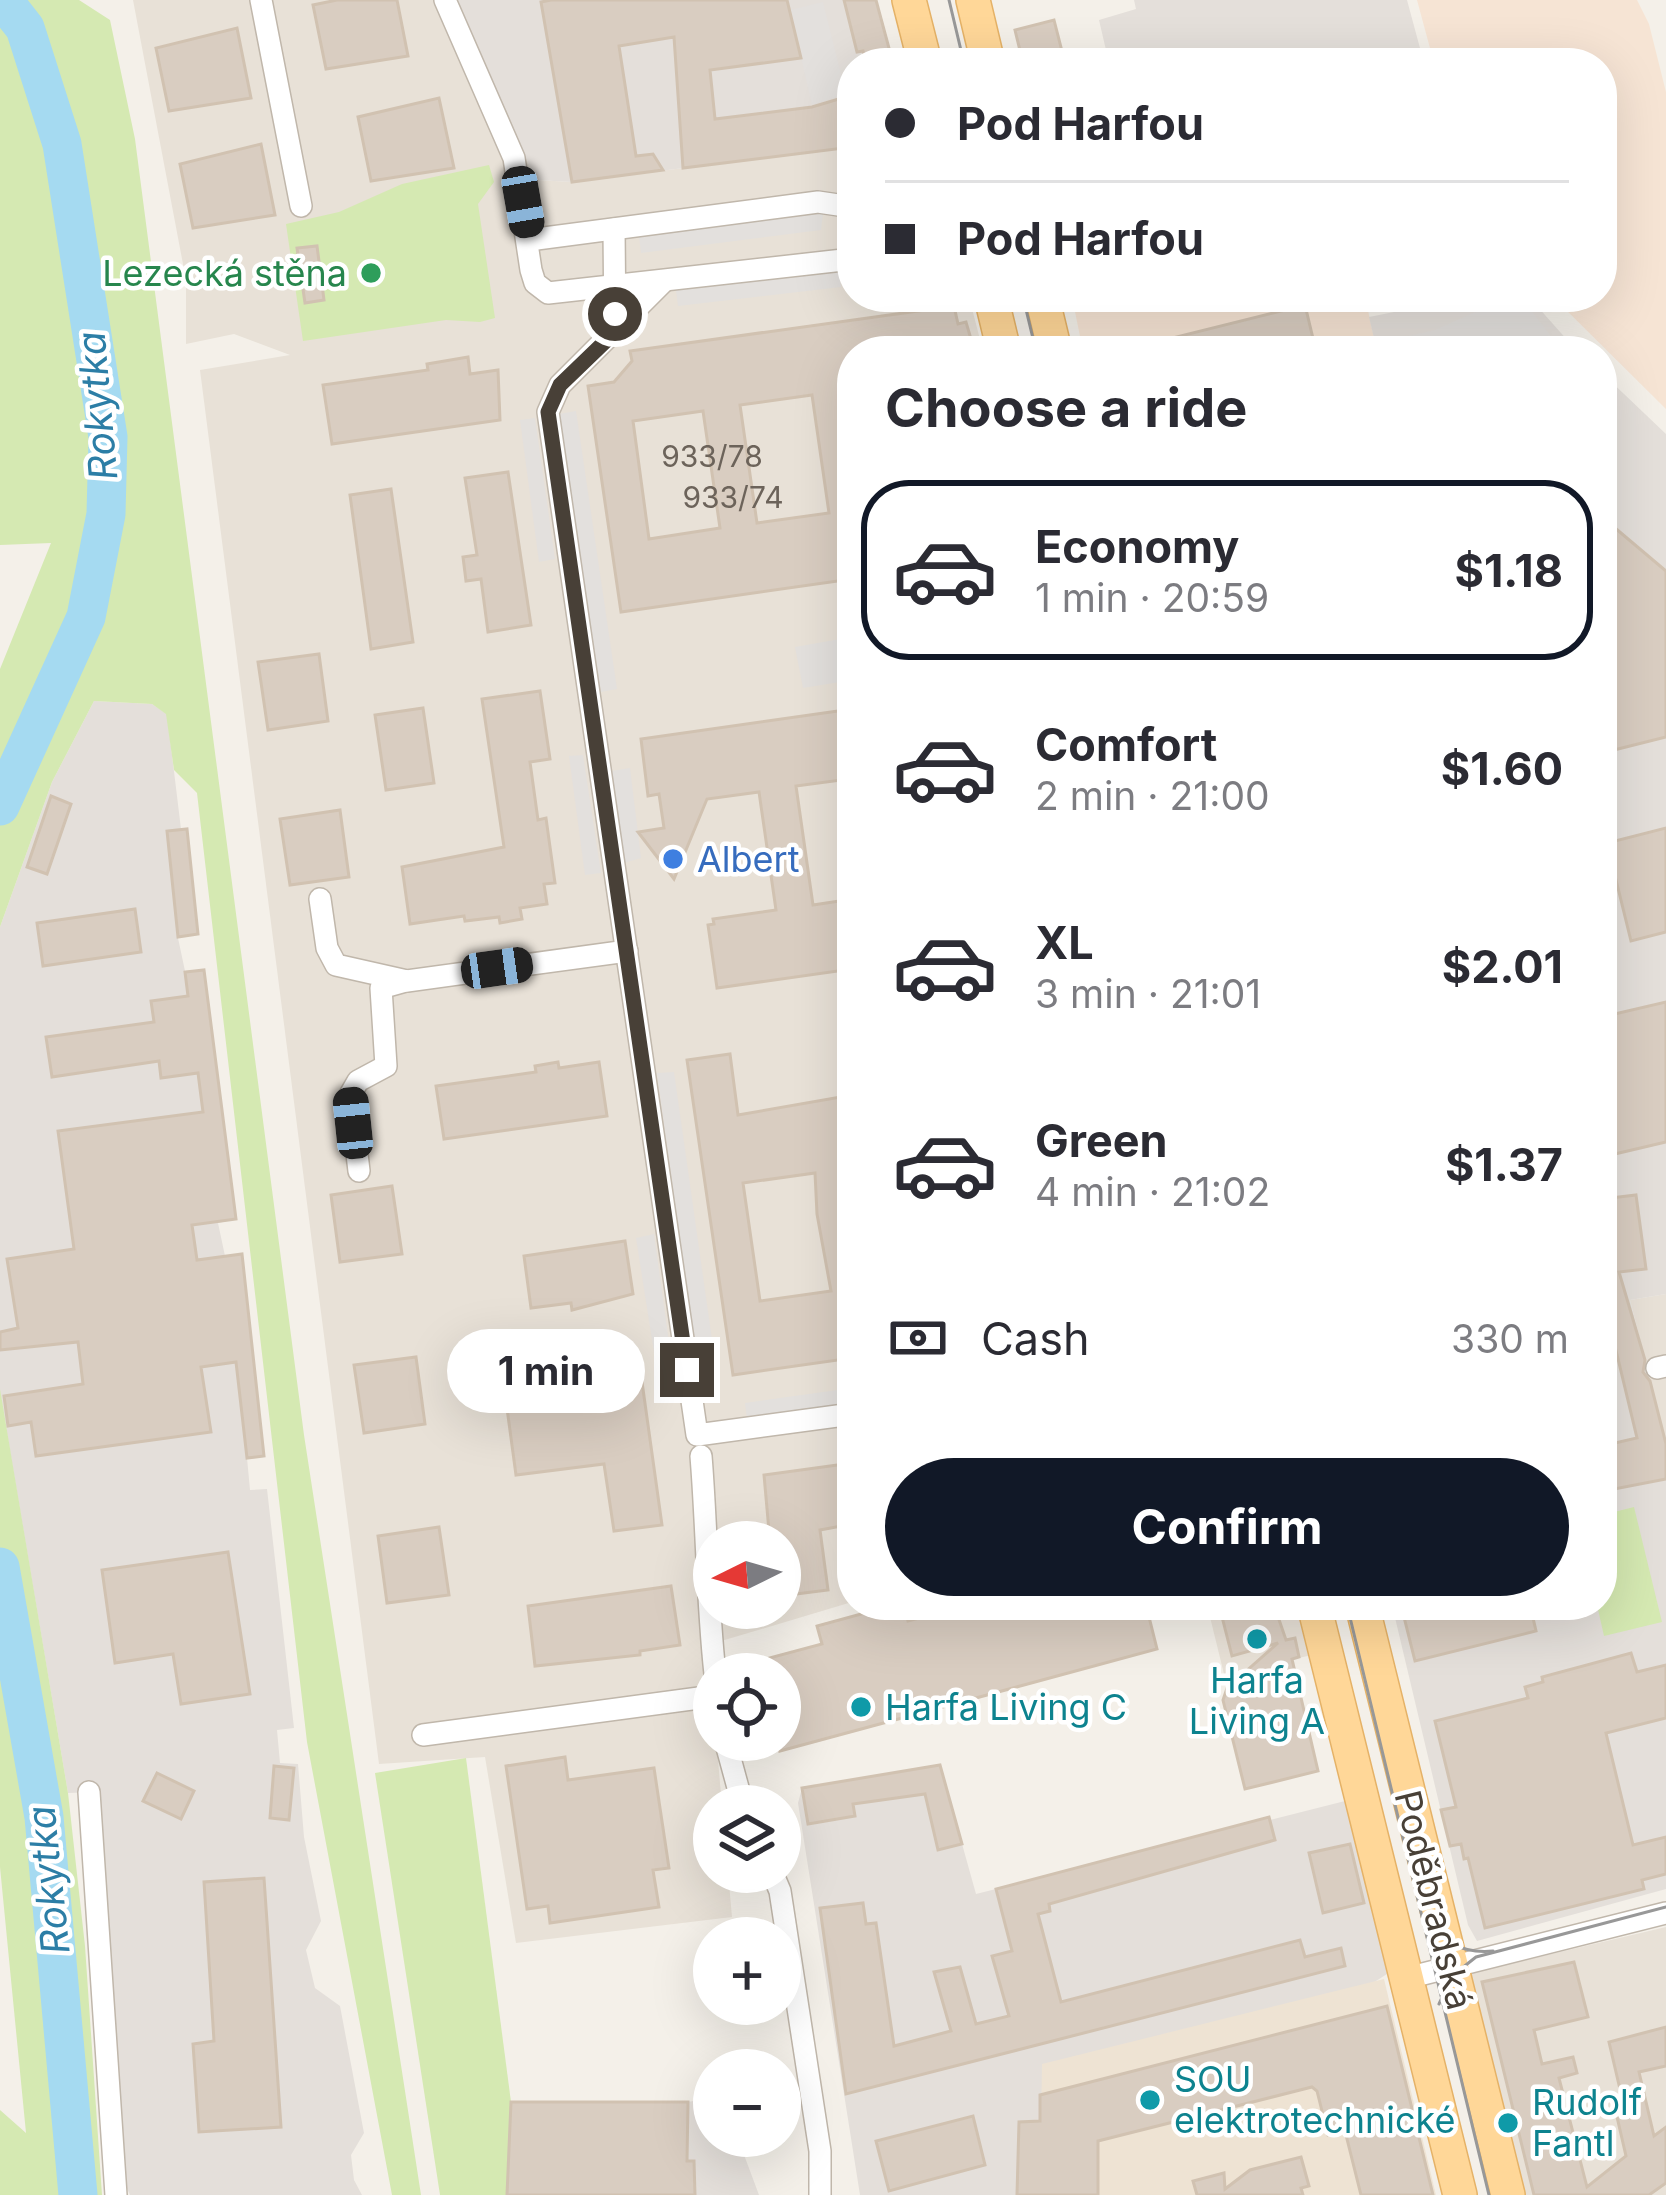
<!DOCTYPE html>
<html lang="en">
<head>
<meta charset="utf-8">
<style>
  body { margin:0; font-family:Inter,sans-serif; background:#f7f7f7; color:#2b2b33; height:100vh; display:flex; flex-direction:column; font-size:45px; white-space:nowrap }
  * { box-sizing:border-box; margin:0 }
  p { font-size:39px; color:#7c7c81 }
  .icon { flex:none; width:66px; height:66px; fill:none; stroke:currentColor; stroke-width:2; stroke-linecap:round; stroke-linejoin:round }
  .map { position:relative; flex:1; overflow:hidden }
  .side { position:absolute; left:837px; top:336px; width:780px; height:1284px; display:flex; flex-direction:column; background:#fff; border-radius:48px; box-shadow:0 12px 48px #0002 }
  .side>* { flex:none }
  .hud { position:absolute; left:837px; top:48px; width:780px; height:264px; border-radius:48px; box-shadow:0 12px 48px #0002; display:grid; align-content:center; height:264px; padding:0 48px; background:#fff }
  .needle { width:78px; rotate:265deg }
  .fabs { position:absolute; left:693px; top:1521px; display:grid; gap:24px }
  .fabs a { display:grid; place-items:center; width:108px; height:108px; border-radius:50%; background:#fff; box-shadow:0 12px 48px #0002; font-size:60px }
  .end { position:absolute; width:54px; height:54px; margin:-27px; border:15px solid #484037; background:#fff; box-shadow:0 0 0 6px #fff }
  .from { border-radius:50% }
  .bubble { position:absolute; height:84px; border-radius:42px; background:#fff; box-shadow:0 12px 48px #0002; font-size:39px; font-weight:700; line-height:84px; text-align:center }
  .car { position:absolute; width:36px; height:72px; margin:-36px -18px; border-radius:15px; box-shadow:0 0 9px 3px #0007; background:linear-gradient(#222 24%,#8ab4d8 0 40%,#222 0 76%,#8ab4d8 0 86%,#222 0) }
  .hud b { display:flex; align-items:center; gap:42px; height:114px; font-size:45px }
  .hud b+b { border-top:3px solid #e1e1e2 }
  .hud i { width:30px; height:30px; background:#2b2b33 }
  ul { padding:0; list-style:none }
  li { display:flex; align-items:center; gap:36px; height:180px; margin:0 24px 18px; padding:0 24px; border:6px solid transparent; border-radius:48px }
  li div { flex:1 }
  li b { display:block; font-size:45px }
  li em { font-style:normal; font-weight:700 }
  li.active { border-color:#111827 }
  li>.icon { width:108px; height:108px; stroke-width:1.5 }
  h2 { padding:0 48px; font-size:54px; line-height:144px }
  .pay { display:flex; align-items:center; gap:30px; height:132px; padding:0 48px; font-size:45px }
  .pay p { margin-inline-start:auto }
  .action { display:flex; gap:24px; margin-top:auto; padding:24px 48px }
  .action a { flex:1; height:138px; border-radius:72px; background:#111827; color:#fff; font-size:48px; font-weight:700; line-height:138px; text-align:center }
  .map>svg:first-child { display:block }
  .residential { fill:#e8e1d7; fill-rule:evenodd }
  .commercial { fill:#f6e4d4 }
  .industrial { fill:#e4dfda }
  .education { fill:#eee3d3 }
  .green { fill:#d5e9b2 }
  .parking { fill:#e3e0dd }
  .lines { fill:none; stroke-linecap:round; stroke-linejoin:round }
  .river { stroke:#a5daf1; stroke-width:39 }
  .building { fill:#d9cdc1; stroke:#d1c2b1; stroke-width:3; fill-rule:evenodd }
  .street-casing { stroke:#c0b7ab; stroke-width:24 }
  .primary-casing { stroke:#e5b267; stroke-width:36 }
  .street { stroke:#fff; stroke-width:21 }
  .primary { stroke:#ffd798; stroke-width:33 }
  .tram { stroke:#989898; stroke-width:3 }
  .route { stroke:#484037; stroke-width:15 }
  .leisure-dot { fill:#2e9e5b; stroke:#fff; stroke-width:4.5 }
  .shop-dot { fill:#3f7fe0; stroke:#fff; stroke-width:4.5 }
  .culture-dot { fill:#0f9aa8; stroke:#fff; stroke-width:4.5 }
  .labels { text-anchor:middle; stroke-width:9; stroke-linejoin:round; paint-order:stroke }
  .number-label { font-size:30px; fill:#6c635a }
  .leisure-label { font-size:36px; fill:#27864d; stroke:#fff; text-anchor:end }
  .shop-label { font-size:36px; fill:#366cbe; stroke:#fff; text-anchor:start }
  .culture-label { font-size:36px; fill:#0d838f; stroke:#fff; text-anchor:start }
  .street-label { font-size:36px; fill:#484037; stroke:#fff }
  .water-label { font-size:39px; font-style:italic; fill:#2c7ea6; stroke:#fff }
</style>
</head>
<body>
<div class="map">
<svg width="1666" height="2195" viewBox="0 0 1666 2195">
  <rect width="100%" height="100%" fill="#f4f0e9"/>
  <g class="residential">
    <path d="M133,0H457L536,180L572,182L852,147V297H969L983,351H852V1602L708,1645L722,1806H714V1872H728L732,1917L516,1943L485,1757L379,1764L200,370L290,355L234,334L186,344V280ZM714,1542H780V1608H714Z"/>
    <path d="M1666,1294V1442L1630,1300Z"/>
    <path d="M1207,1605H1305L1317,1654L1224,1674Z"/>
    <path d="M1666,1927V2195H1523L1467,1974Z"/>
  </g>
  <g class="commercial">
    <path d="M1417,0H1637L1649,24L1666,92V409L1553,297H1602V63H1434Z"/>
    <path d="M1072,297H1365L1377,351H1083Z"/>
  </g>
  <g class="industrial">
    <path d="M457,0H876L893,63H852V147L572,182L536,180Z"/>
    <path d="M1134,0H1407L1424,63H1109L1099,20L1136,9Z"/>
    <path d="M1469,297H1529L1577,351H1377L1369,317Z"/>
    <path d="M1602,373L1666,434V1294L1630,1300L1666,1442V1889L1477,1941L1468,1925L1392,1605H1602Z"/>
    <path d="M94,701L152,704L167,714L181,829H187L198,934L178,938L185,971L204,970L236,1219L218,1223L225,1256L242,1254L264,1456L247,1458L250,1490L267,1489L294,1728L277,1730L280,1763L298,1764L304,1837L321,1921L306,1950L315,1988L340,2006L364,2133L351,2155L354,2180L362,2195H130L124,2182L98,1792L68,1793L0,1392V927L52,782Z"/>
    <path d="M940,1765L976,1894L1345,1801L1366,1871L1387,1974L1040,2195H860L798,1803L802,1788Z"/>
    <path d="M714,2097V2136H737L759,2195H507L511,2102H688Z"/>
  </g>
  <path class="education" d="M1384,1979L1436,2195H1040L1042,2064Z"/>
  <g class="green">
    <path d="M0,0H79L110,20L135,139L304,1435L421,2195H392L307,1742L197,793L174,770L166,714L152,704L94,701L52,782L0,927V669L51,543L0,545Z"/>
    <path d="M489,165L494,182L478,204L495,318L480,322L446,320L303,341L286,224L339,212L402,184Z"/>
    <path d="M0,1389L68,1793L85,1946L102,2195H0V2110L26,2133L0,1867Z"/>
    <path d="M1634,1507L1662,1622L1604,1636L1597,1605H1602V1515Z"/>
    <path d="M466,1758L511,2102L507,2195H440L375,1773Z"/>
  </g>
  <g class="parking">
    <path d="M823,2L846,94L812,105L790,10Z"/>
    <path d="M823,213L821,230L641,253L639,236Z"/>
    <path d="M839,270L841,287L678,306L676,290Z"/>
    <path d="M1509,297H1521L1562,351H1393L1390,340L1435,330Z"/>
    <path d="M576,411L617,689L601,692L559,414Z"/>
    <path d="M535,418L555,559L539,562L520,420Z"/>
    <path d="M846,638L852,680L803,688L795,647Z"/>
    <path d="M583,755L601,873L585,875L569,756Z"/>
    <path d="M630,768L641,858L624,863L611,771Z"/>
    <path d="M674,1072L719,1389L701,1392L657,1073Z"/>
    <path d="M654,1234L676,1393L661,1397L636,1238Z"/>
    <path d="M852,1388V1407L747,1419L745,1403Z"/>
  </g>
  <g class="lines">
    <g class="river">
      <path d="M0,806L86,617L106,514L108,437L62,144L25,28L3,0"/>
      <path d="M0,1567L44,1817L78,2195"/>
    </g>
  </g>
  <g class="building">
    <path d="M337,0H397L408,56L326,69L313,5Z"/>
    <path d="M551,0H787L801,58L710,70L715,119L812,107L852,95V147L683,168L674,37L619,46L636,156L653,154L663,170L572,182L541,2Z"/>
    <path d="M844,0H876L893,63H866L863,51L857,52Z"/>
    <path d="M1054,20L1065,63H1023L1015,30Z"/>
    <path d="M237,28L251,98L169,111L156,48Z"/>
    <path d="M439,98L454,168L371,181L358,117Z"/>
    <path d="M261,144L275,215L193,228L180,164Z"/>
    <path d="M317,246L324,300L305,303L297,248Z"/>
    <path d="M1305,305L1316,351H1145L1144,345Z"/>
    <path d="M954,306L958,324L966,322L973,346L956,351H852V579L621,612L588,386L614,382L632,361L630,351ZM812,395L829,513L757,523L740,405ZM703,411L720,528L649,539L633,421Z"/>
    <path d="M468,357L470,374L498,370L500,420L332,444L323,385L428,370L427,364Z"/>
    <path d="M508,472L531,625L488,632L481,579L466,581L463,557L477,555L465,478Z"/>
    <path d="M391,489L413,642L371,649L350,495Z"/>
    <path d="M1602,517L1666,571V737L1602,753Z"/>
    <path d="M319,654L328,721L268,730L258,662Z"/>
    <path d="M540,691L550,759L530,762L538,820L546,818L555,883L544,884L547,904L520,908L522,919L500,923L499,917L465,921L464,916L410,924L402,867L504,847L482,699Z"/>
    <path d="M423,708L434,783L386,790L375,715Z"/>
    <path d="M852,709L849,779L796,786L813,905L846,900V904H852V969L717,988L708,925L714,924L713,919L776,910L759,792L707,799L674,879L638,832L664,828L659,794L648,796L641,739Z"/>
    <path d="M51,796L71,804L47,874L27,867Z"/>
    <path d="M340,810L349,877L290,885L280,819Z"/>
    <path d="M1666,828V932L1631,941L1607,843Z"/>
    <path d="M187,829L198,934L178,937L167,831Z"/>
    <path d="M135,909L141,952L43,966L37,923Z"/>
    <path d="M204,970L236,1219L192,1225L197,1260L242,1254L264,1456L247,1458L236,1362L201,1367L211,1432L36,1456L31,1422L8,1426L4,1396L83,1384L78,1342L0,1350V1332L18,1328L7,1259L74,1249L58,1131L203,1112L198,1073L161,1078L159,1061L52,1077L46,1037L154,1022L151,1001L188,996L185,972Z"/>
    <path d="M1666,1002V1142L1602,1157V1017Z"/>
    <path d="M730,1054L738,1115L852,1095V1358L733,1375L687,1060ZM815,1173L817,1214L831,1291L760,1301L743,1183Z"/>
    <path d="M558,1062L559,1068L599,1062L607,1116L444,1139L436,1086L536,1072L535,1066Z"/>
    <path d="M392,1186L402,1254L340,1262L331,1195Z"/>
    <path d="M1636,1195L1646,1269L1619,1272L1645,1360L1643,1372L1650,1381L1666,1444V1479L1604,1491L1602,1446L1637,1438L1607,1313L1602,1314V1199Z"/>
    <path d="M625,1241L633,1294L572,1310L571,1303L531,1308L524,1256Z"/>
    <path d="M416,1357L425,1424L364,1433L354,1365Z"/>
    <path d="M642,1382L662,1525L614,1531L604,1464L516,1475L506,1401Z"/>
    <path d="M852,1463V1524L820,1530L828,1590L780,1596V1542H770L764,1475Z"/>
    <path d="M439,1527L449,1595L387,1603L378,1536Z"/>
    <path d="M228,1552L250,1694L181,1704L173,1654L115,1663L102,1570Z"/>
    <path d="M671,1586L680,1645L640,1651V1655L535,1666L528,1606Z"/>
    <path d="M894,1605H904L908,1621L969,1605H1146L1157,1649L780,1751V1674H733L732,1668L822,1644L817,1626Z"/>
    <path d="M1219,1605H1274L1286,1640L1295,1638L1299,1657L1292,1659L1318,1771L1245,1789L1223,1700L1227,1688L1278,1643L1232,1656Z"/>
    <path d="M1401,1605H1530L1536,1631L1415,1661Z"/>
    <path d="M1631,1653L1637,1672L1666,1665V1718L1606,1733L1633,1845L1666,1837V1874L1642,1880L1644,1889L1485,1928L1468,1858L1464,1859L1461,1844L1450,1846L1441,1810L1456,1807L1435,1721L1528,1698L1525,1687L1543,1682L1542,1677Z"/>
    <path d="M565,1757L568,1780L654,1768L669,1868L653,1870L659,1907L550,1923L548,1906L527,1909L506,1766Z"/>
    <path d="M940,1765L962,1844L938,1850L925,1794L853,1804L855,1816L808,1824L802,1788Z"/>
    <path d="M274,1766L294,1768L289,1820L270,1818Z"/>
    <path d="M157,1773L194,1791L181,1819L143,1801Z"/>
    <path d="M1269,1817L1275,1840L1049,1904L1050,1911L1038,1914L1061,2002L1300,1940L1305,1957L1341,1948L1345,1966L846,2094L820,1908L863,1903L866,1924L876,1923L894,2046L951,2031L934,1972L960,1967L976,2024L1009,2016L992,1956L1012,1951L996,1889Z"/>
    <path d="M1350,1844L1364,1903L1323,1913L1309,1853Z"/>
    <path d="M264,1878L281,2127L199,2132L193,2044L214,2041L204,1882Z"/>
    <path d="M1574,1962L1588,2017L1534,2030L1542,2064L1573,2057L1577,2073L1559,2078L1587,2187L1626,2156L1617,2117L1626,2115L1609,2042L1666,2027V2066L1639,2072L1654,2136L1666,2127V2183L1649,2195H1534L1482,1982Z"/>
    <path d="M1387,2006L1433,2195H1361L1345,2131L1328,2135L1317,2091L1312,2087L1098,2141V2195H1017L1019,2122L1040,2121V2095Z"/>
    <path d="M511,2102H688L687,2161H694L695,2195H507Z"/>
    <path d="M973,2116L985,2165L889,2191L876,2141Z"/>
    <path d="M1301,2157L1309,2186L1301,2188L1303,2195H1197L1193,2181L1224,2173L1225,2189L1250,2170Z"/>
  </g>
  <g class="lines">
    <defs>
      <g id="street">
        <path d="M261,0L301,206"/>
        <path d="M445,0L514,158L531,270L535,283L548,293L852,259"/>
        <path d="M614,229L615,331"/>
        <path d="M529,240L818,202L852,207"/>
        <path d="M663,282L560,385L548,412L697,1435L852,1414"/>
        <path d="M320,899L327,948L336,965L407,981L627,951"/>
        <path d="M359,1171L350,1095L358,1081L386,1066L381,988L406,981"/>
        <path d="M1657,1368L1666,1366"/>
        <path d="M701,1456C707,1529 707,1601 715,1674"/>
        <path d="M423,1735L714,1696"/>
        <path d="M725,1740L743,1806"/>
        <path d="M89,1792L116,2195"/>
        <path d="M772,1872L780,1891L820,2151V2195"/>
        <path d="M1407,1978L1666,1913"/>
      </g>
      <g id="primary">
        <path d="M909,0L925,63"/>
        <path d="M973,0L988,63"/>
        <path d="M991,297L1004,351"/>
        <path d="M1042,297L1055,351"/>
        <path d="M1314,1605L1460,2195"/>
        <path d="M1362,1605L1508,2195"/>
      </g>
    </defs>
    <use href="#street" class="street-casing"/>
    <use href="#primary" class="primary-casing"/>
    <use href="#street" class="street"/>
    <use href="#primary" class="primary"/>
    <g class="tram">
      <path d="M949,0L964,63"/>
      <path d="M1023,297L1036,351"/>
      <path d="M1347,1605L1489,2195"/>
      <path d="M1423,1915C1440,1941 1461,1954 1493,1951"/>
      <path d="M1439,2004L1452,1976L1476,1957L1666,1907"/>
    </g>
  </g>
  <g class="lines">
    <path class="route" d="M615,314V332L560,385L548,412L687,1370"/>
  </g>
  <circle class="leisure-dot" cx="371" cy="273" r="12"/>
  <circle class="shop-dot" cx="673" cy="859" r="12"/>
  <g class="culture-dot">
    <circle cx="1257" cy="1639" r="12"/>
    <circle cx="861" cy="1707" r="12"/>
    <circle cx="1150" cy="2100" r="12"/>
    <circle cx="1508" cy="2123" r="12"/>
  </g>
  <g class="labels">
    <g class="number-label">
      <text x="712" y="467">933/78</text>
      <text x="733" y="508">933/74</text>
    </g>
    <g class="leisure-label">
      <text x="347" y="286">Lezecká stěna</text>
    </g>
    <g class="shop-label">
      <text x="697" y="872">Albert</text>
    </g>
    <g class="culture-label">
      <text x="1257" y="1693" text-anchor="middle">Harfa<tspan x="1257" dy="41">Living A</tspan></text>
      <text x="885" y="1720">Harfa Living C</text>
      <text x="1174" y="2092">SOU<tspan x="1174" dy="41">elektrotechnické</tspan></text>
      <text x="1532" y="2115">Rudolf<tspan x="1532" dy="41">Fantl</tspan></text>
    </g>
    <g class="street-label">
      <text transform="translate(1434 1900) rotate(76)" y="13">Poděbradská</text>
    </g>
    <g class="water-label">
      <text transform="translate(97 406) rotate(-95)" y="14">Rokytka</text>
      <text transform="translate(48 1880) rotate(-96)" y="14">Rokytka</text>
    </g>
  </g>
</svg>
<div class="fabs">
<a><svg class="needle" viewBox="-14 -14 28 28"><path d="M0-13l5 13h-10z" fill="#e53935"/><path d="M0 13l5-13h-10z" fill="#7c7c81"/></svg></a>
<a><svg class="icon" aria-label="locate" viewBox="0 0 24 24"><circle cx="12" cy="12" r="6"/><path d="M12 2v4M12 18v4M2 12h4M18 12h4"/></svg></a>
<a><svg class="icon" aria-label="layers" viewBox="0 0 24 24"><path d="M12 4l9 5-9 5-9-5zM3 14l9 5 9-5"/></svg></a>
<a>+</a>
<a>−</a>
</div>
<i class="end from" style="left:615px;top:314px"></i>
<i class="end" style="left:687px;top:1370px"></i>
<div class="bubble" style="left:447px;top:1329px;width:198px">1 min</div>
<i class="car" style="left:523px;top:202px;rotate:170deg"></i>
<i class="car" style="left:497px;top:968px;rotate:82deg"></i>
<i class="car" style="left:353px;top:1123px;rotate:354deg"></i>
<div class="hud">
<b><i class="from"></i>Pod Harfou</b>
<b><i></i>Pod Harfou</b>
</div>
<section class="side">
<h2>Choose a ride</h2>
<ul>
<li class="active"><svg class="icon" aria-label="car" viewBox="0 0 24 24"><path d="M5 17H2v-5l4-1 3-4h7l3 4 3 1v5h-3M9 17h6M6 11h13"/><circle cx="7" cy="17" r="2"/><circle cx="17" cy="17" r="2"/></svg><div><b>Economy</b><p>1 min · 20:59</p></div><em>$1.18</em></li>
<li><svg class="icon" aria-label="car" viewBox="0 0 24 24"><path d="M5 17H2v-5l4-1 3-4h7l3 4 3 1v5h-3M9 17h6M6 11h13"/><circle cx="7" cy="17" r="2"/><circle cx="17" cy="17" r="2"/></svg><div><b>Comfort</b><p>2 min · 21:00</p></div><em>$1.60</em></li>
<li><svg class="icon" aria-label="car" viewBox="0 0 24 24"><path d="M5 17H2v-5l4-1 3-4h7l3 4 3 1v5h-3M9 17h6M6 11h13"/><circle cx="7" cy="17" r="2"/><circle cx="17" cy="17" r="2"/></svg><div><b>XL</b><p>3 min · 21:01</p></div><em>$2.01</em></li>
<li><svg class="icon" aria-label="car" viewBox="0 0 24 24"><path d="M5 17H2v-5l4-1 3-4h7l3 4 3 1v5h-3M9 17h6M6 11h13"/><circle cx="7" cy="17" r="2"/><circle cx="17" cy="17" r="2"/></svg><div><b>Green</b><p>4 min · 21:02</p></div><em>$1.37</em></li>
</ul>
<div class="pay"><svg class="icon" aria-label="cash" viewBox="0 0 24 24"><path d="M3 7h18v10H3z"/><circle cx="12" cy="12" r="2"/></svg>Cash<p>330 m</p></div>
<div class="action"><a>Confirm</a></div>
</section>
</div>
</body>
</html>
